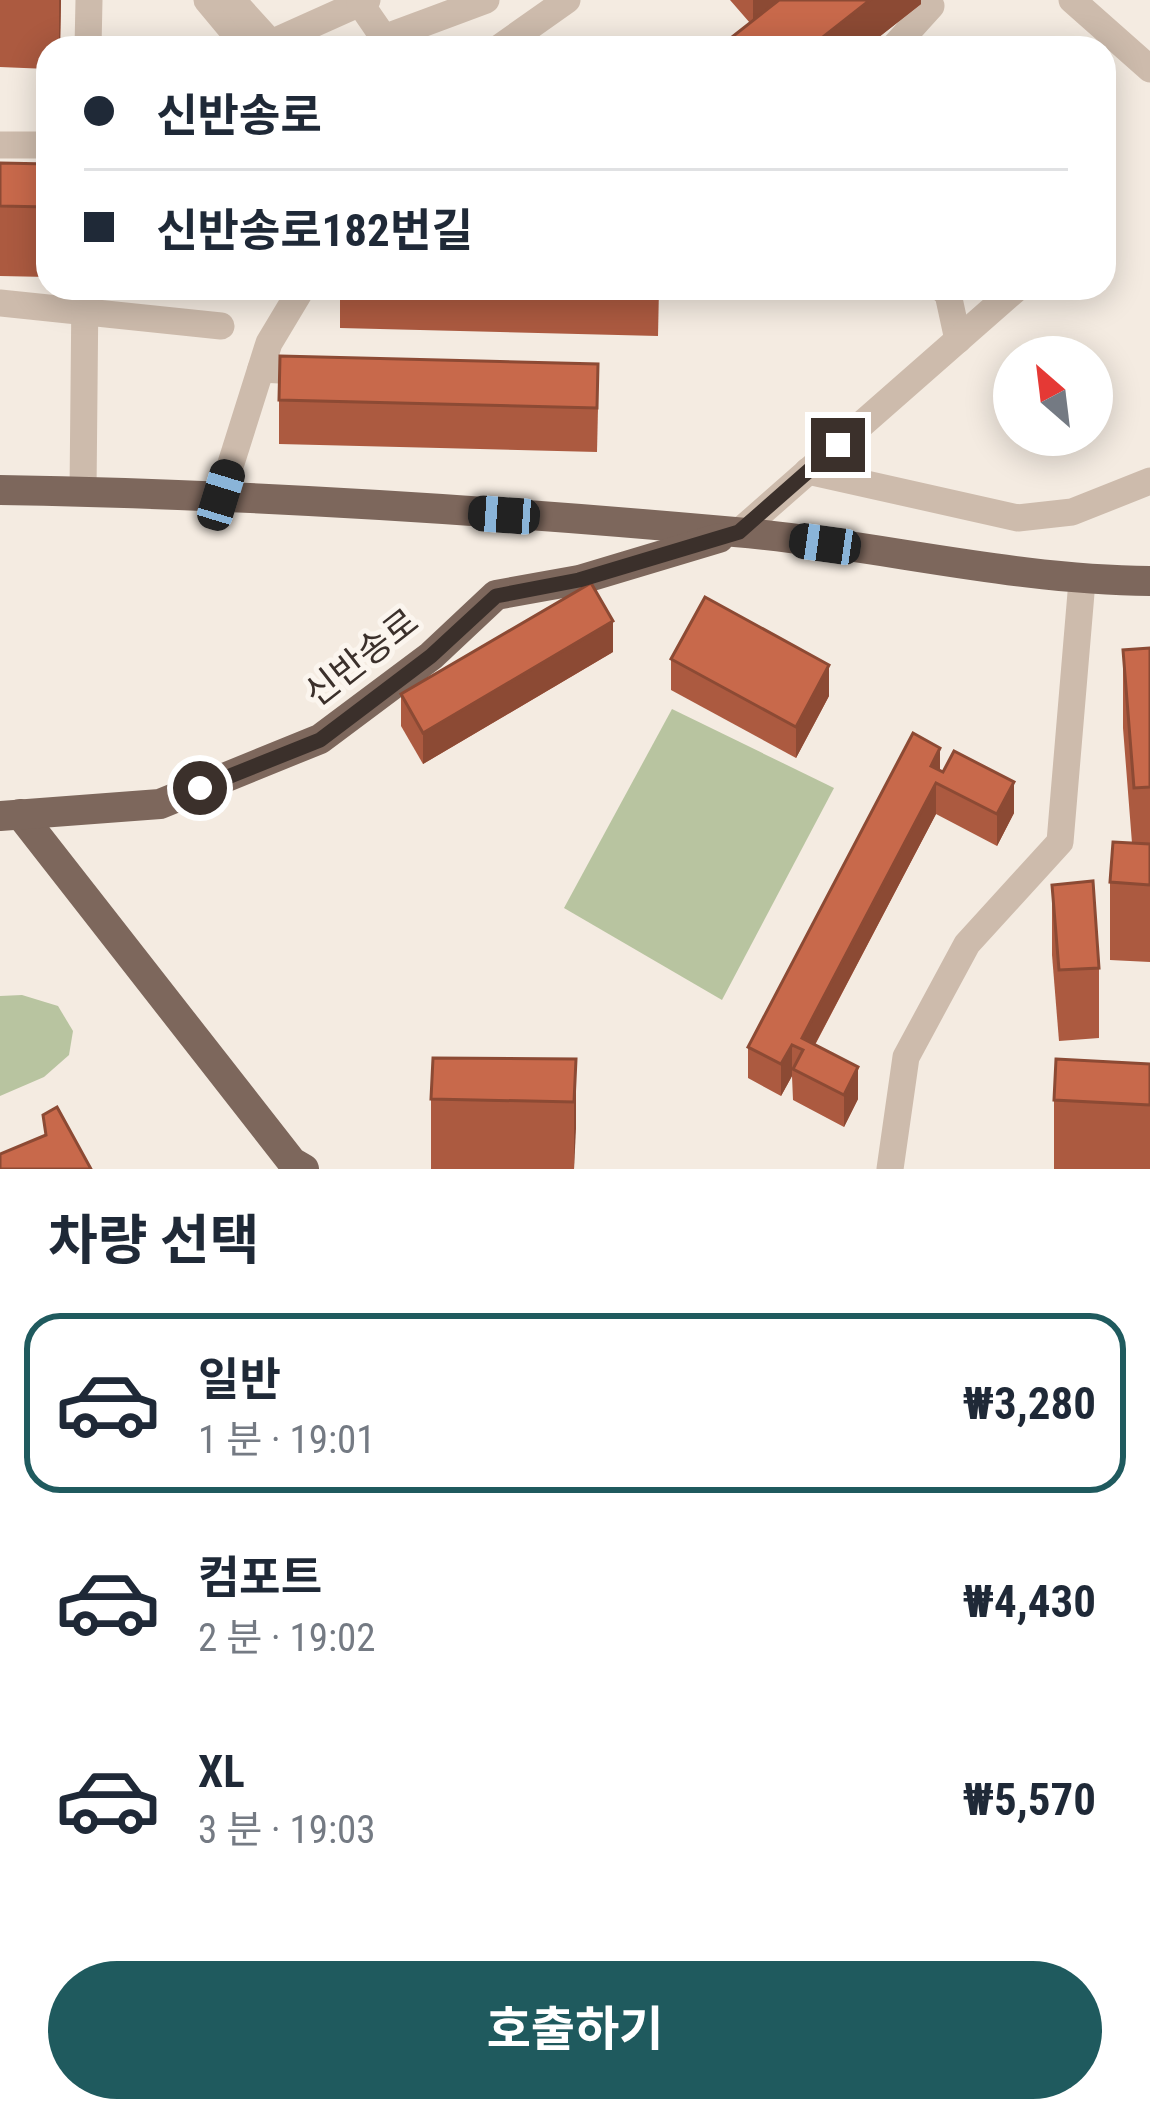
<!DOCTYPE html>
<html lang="ko">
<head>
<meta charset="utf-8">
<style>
  body { margin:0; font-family:"Roboto Condensed","Noto Sans KR",sans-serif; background:#f2f2f3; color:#1f2937; height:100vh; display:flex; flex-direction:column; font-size:45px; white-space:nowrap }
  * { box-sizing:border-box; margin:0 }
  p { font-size:39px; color:#747a83 }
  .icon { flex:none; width:66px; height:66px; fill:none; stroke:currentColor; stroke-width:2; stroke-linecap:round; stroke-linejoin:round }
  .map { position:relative; height:1169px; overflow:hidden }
  .sheet { display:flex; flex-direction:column; background:#fff; flex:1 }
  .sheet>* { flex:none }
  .top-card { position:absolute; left:36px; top:36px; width:1080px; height:264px; border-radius:36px; box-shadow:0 6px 30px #0003; display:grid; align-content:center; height:264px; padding:0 48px; background:#fff }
  .needle { width:78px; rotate:332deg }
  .fabs { position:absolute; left:993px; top:336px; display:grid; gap:24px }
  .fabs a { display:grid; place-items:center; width:120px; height:120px; border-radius:50%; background:#fff; box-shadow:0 6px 30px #0003; font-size:60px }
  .end { position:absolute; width:54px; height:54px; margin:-27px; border:15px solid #3b302b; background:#fff; box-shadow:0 0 0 6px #fff }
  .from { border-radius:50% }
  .car { position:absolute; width:36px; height:72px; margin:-36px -18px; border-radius:15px; box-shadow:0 0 9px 3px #0007; background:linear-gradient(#222 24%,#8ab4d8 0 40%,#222 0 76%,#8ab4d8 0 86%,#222 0) }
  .top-card b { display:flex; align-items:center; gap:42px; height:114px; font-size:45px }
  .top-card b+b { border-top:3px solid #e0e1e3 }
  .top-card i { width:30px; height:30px; background:#1f2937 }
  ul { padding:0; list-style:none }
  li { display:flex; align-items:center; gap:36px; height:180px; margin:0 24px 18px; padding:0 24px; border:6px solid transparent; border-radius:36px }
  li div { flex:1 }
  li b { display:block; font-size:45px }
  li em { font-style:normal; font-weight:700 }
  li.selected { border-color:#1f5a5e }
  li>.icon { width:108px; height:108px; stroke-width:1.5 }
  h2 { padding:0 48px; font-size:54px; line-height:144px }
  .button { display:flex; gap:24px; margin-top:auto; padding:24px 48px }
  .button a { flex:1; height:138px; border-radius:72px; background:#1f5a5e; color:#fff; font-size:48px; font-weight:700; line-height:138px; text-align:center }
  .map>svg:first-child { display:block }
  .green { fill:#b8c4a0 }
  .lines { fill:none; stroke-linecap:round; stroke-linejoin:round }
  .minor { stroke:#cdbbac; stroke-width:27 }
  .major { stroke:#7d675c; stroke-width:30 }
  .wall { fill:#ac5a40 }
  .shaded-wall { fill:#8c4a34 }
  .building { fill:#c8694b; stroke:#8c4a34; stroke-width:3 }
  .route { stroke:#3b302b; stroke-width:15 }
  .labels { text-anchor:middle; stroke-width:10; stroke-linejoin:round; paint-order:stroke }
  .street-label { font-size:36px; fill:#3b302b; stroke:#fbf5ee }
</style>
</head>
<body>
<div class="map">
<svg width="1150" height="1169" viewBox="0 0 1150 1169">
  <rect width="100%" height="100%" fill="#f4ebe1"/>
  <g class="green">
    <path d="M672,709L834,788L722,1000L564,908Z"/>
    <path d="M22,995L58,1006L73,1031L69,1055L44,1077L0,1096V996Z"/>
  </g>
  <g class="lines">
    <g class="minor">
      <path d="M207,0L247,48"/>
      <path d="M232,0L271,43L367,0"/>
      <path d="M1072,0L1150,69"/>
      <path d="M360,3L384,38L486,0"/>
      <path d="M88,48L89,0"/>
      <path d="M499,48L567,0"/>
      <path d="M893,48L931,6"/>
      <path d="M0,145H48"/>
      <path d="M941,288L948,294L958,340"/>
      <path d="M0,303L221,326"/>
      <path d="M261,369L316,372"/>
      <path d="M808,471L1018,518L1072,512L1150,481"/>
      <path d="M83,492L85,288"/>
      <path d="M221,495L269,343L302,288"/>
      <path d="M739,532L1017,288"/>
      <path d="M890,1169L906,1057L967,944L1060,842L1082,581"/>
    </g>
    <g class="major">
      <path d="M0,490C245,494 491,510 735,532C874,544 1010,580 1150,581"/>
      <path d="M20,814L292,1162L304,1169"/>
      <path d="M0,816L160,804L320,739L431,656L496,595L579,580L719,538"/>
    </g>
  </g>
  <g class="wall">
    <path d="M0,0H61L60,48H48V69L0,67Z"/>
    <path d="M730,0H921V4L865,48H718L750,23Z"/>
    <path d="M0,163L48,164V277L0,276Z"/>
    <path d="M340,288H659L658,336L340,328Z"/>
    <path d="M279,400L598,408L597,452L279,444Z"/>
    <path d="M1150,648V962L1110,960V882L1132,843L1123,728V650Z"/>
    <path d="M613,652L423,764L401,726V694Z"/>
    <path d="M671,659L829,696L796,758L671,690Z"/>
    <path d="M940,771L1014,813L997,846L936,814L815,1045L858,1099L844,1127L793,1100L792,1076L781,1096L748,1078V1047Z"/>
    <path d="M1052,885L1099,968V1038L1059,1041L1052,955Z"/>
    <path d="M576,1059L574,1169H431V1099Z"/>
    <path d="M1150,1064V1169H1054V1100Z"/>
  </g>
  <g class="shaded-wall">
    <path d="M59,0H61L60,48H59Z"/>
    <path d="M753,0H786L753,28Z"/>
    <path d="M870,0H921V4L865,48H809Z"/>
    <path d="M613,621V652L423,764V733Z"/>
    <path d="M829,665V696L796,758V727Z"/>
    <path d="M940,748V779L936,783V814L803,1067L802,1038Z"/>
    <path d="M1014,782V813L997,846V814Z"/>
    <path d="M792,1045V1076L781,1096V1064Z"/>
    <path d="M576,1059V1129L574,1169V1102Z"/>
    <path d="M858,1067V1099L844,1127V1095Z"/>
  </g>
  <g class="building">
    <path d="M779,0H870L809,48H718Z"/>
    <path d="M0,163L48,164V207L0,206Z"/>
    <path d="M495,288H658V292Z"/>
    <path d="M280,356L598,364L597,408L279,400Z"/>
    <path d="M591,583L613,621L423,733L401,694Z"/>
    <path d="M705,597L829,665L796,727L671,659Z"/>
    <path d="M1150,648V787L1134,788L1123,650Z"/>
    <path d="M913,733L940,748L931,766L943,772L954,751L1014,782L997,814L936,783L802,1038L858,1067L844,1095L793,1069L803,1050L792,1045L781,1064L748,1047Z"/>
    <path d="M1113,842L1150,844V885L1110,882Z"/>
    <path d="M1093,881L1099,968L1059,970L1052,885Z"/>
    <path d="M433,1058L576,1059L574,1102L431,1099Z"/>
    <path d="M1056,1059L1150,1064V1105L1054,1100Z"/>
    <path d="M57,1107L91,1169H0V1154L46,1135L43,1115Z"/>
  </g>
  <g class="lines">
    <path class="route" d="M200,788L320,740L431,656L496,596L579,580L739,532L838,445"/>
  </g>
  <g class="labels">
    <g class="street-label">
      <text transform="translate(361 657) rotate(-38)" y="13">신반송로</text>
    </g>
  </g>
</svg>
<div class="fabs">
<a><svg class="needle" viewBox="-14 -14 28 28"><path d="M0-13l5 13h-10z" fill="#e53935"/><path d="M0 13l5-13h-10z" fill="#747a83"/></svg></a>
</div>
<i class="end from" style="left:200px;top:788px"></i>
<i class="end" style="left:838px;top:445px"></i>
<i class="car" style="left:221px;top:495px;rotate:17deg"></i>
<i class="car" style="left:504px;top:515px;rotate:274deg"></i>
<i class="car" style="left:825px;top:544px;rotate:278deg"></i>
<div class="top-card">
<b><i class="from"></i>신반송로</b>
<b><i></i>신반송로182번길</b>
</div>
</div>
<section class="sheet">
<h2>차량 선택</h2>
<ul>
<li class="selected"><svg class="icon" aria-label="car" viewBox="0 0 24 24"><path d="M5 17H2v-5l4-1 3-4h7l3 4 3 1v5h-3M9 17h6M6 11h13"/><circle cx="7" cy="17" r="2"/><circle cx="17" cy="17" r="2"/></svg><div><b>일반</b><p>1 분 · 19:01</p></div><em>₩3,280</em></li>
<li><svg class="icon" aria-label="car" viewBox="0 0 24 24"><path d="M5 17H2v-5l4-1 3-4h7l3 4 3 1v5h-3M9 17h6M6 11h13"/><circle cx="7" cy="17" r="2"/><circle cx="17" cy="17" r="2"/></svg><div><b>컴포트</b><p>2 분 · 19:02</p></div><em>₩4,430</em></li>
<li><svg class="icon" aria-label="car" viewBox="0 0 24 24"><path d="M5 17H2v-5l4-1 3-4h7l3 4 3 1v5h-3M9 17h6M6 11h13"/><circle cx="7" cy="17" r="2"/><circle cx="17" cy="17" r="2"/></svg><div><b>XL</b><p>3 분 · 19:03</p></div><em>₩5,570</em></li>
</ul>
<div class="button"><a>호출하기</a></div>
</section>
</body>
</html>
